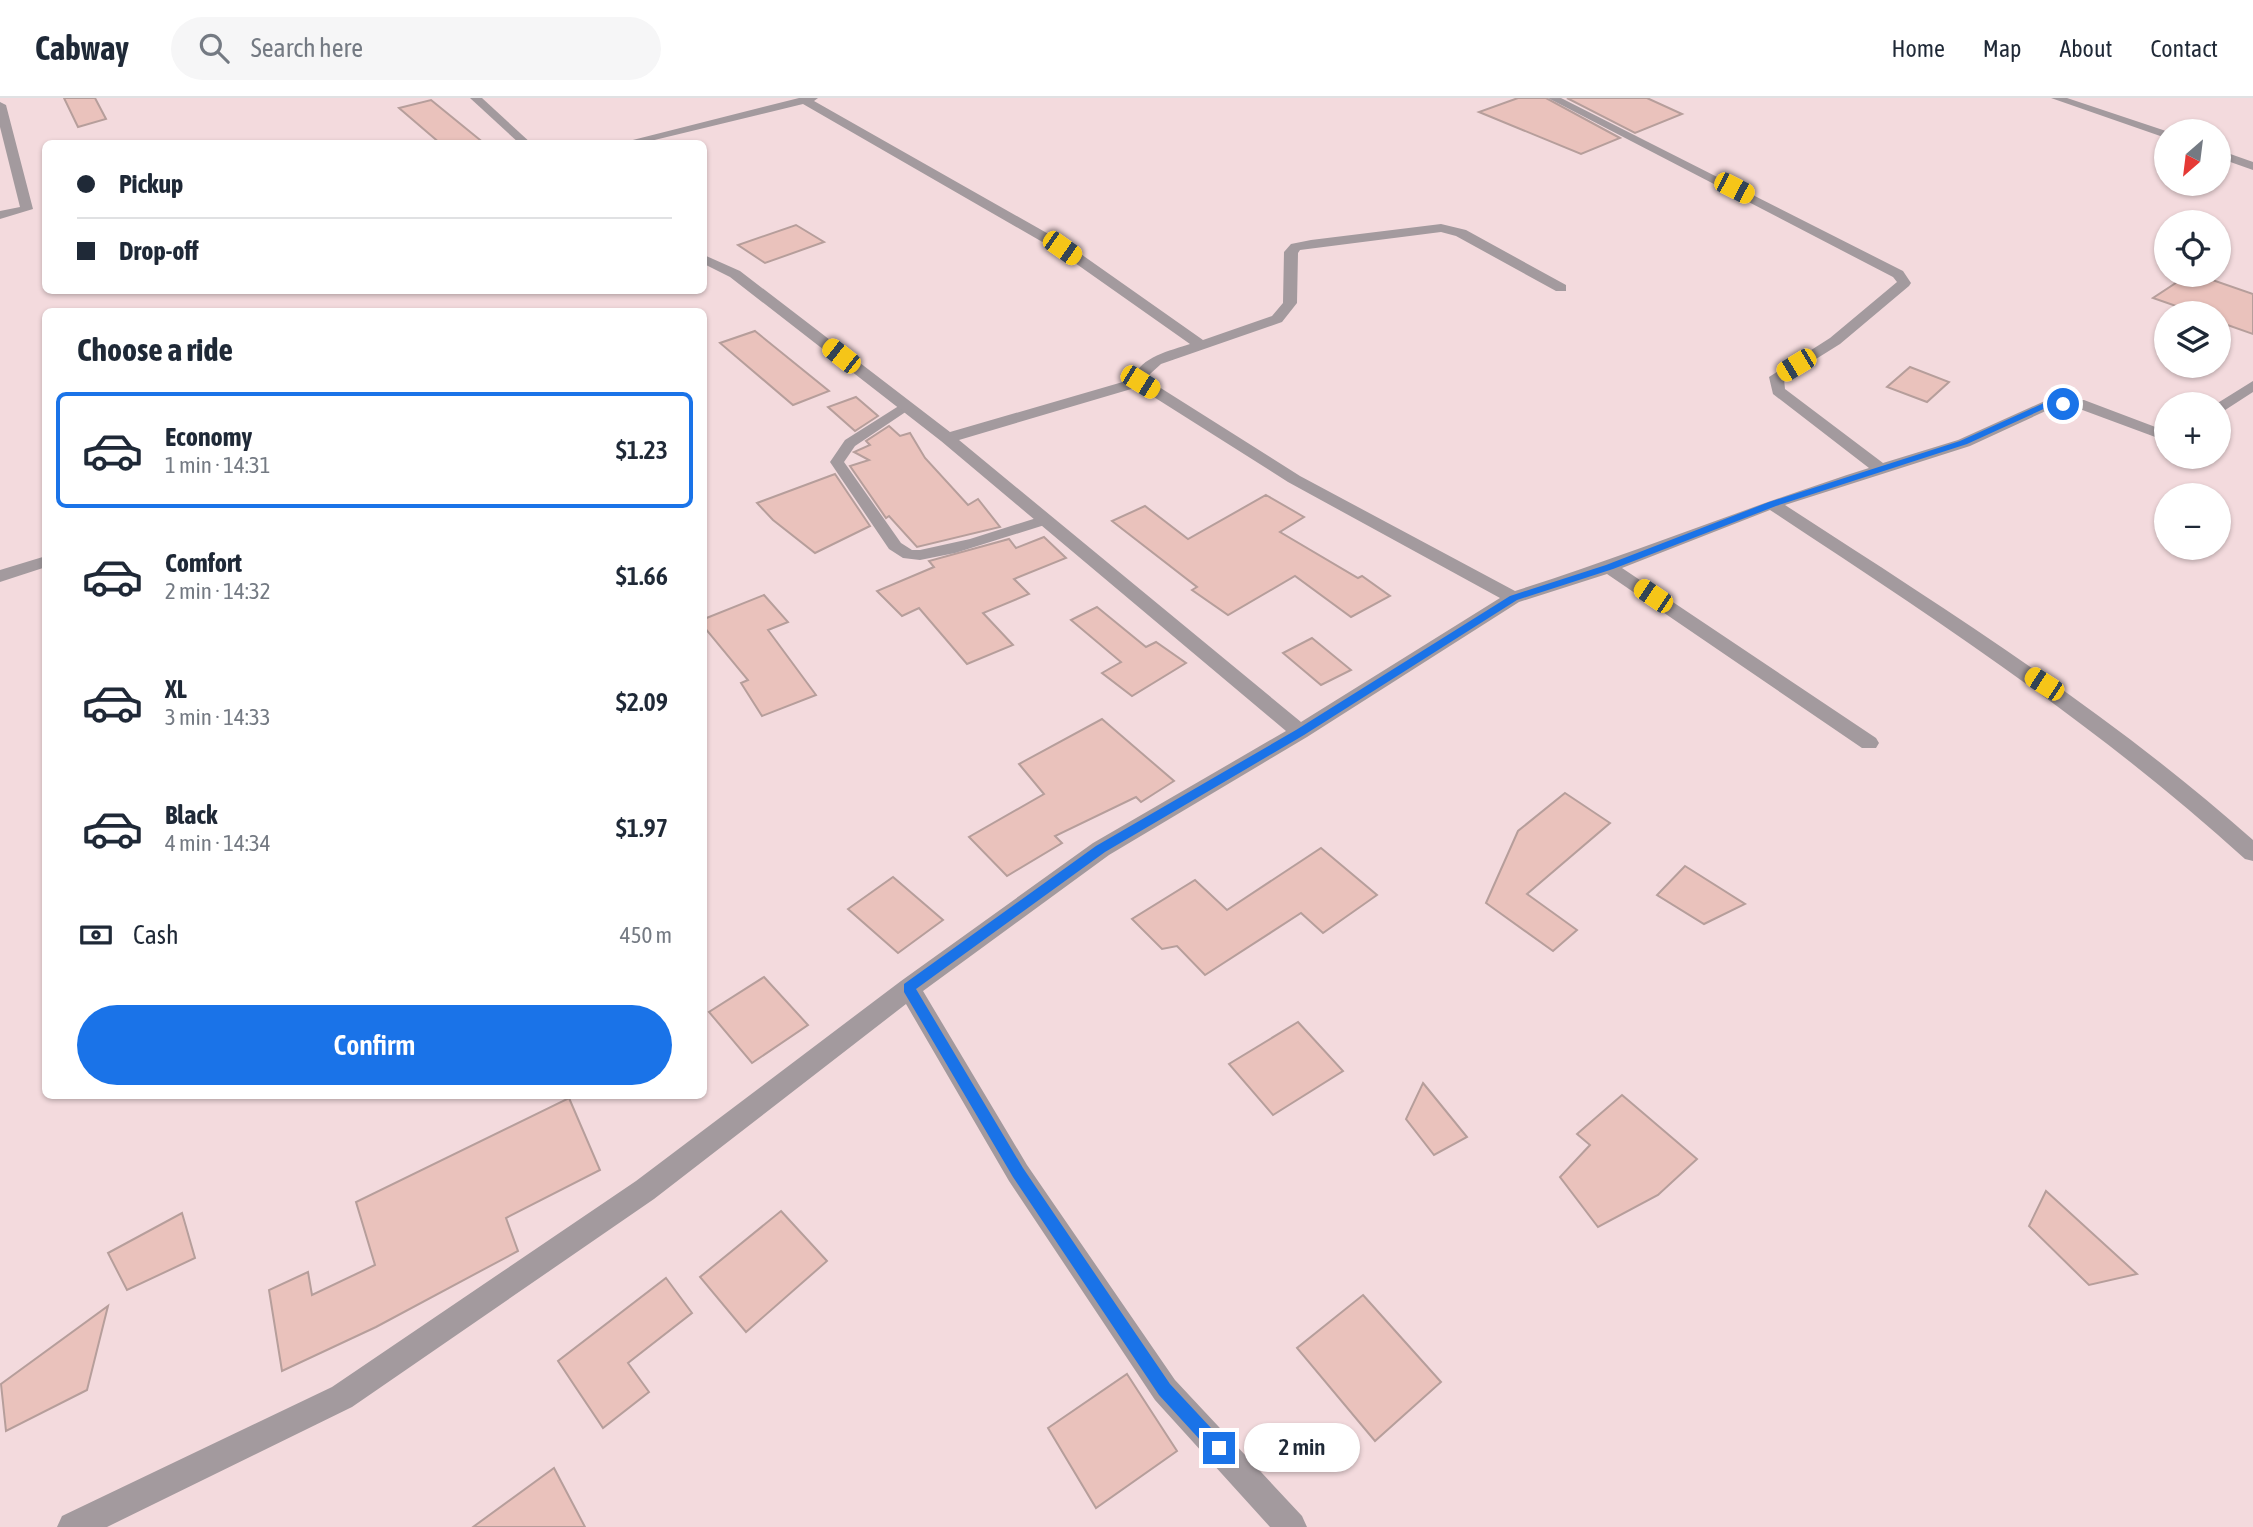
<!DOCTYPE html>
<html lang="en">
<head>
<meta charset="utf-8">
<style>
  body { margin:0; font-family:"Asap Condensed",sans-serif; background:#f6f6f7; color:#1f2937; height:100vh; display:flex; flex-direction:column; font-size:26px; white-space:nowrap }
  * { box-sizing:border-box; margin:0 }
  p { font-size:23px; color:#747a83 }
  .icon { flex:none; width:38px; height:38px; fill:none; stroke:currentColor; stroke-width:2; stroke-linecap:round; stroke-linejoin:round }
  .map { position:relative; flex:1; overflow:hidden }
  .panel { position:absolute; left:42px; top:210px; width:665px; height:791px; display:flex; flex-direction:column; background:#fff; border-radius:10px; box-shadow:0 2px 5px #0004 }
  .panel>* { flex:none }
  .hud { position:absolute; left:42px; top:42px; width:665px; height:154px; border-radius:10px; box-shadow:0 2px 5px #0004; display:grid; align-content:center; height:154px; padding:0 35px; background:#fff }
  .needle { width:46px; rotate:208deg }
  .fabs { position:absolute; left:2154px; top:21px; display:grid; gap:14px }
  .fabs a { display:grid; place-items:center; width:77px; height:77px; border-radius:50%; background:#fff; box-shadow:0 2px 5px #0004; font-size:35px }
  .end { position:absolute; width:32px; height:32px; margin:-16px; border:9px solid #1a73e8; background:#fff; box-shadow:0 0 0 4px #fff }
  .from { border-radius:50% }
  .bubble { position:absolute; height:49px; border-radius:24px; background:#fff; box-shadow:0 2px 5px #0004; font-size:23px; font-weight:600; line-height:49px; text-align:center }
  .car { position:absolute; width:21px; height:42px; margin:-21px -10px; border-radius:9px; box-shadow:0 0 5px 2px #0007; background:linear-gradient(#f5c518 24%,#345 0 40%,#f5c518 0 76%,#345 0 86%,#f5c518 0) }
  .hud b { display:flex; align-items:center; gap:24px; height:66px; font-size:26px }
  .hud b+b { border-top:2px solid #e0e1e3 }
  .hud i { width:18px; height:18px; background:#1f2937 }
  ul { padding:0; list-style:none }
  li { display:flex; align-items:center; gap:21px; height:116px; margin:0 14px 10px; padding:0 21px; border:4px solid transparent; border-radius:10px }
  li div { flex:1 }
  li b { display:block; font-size:26px }
  li em { font-style:normal; font-weight:600 }
  li.current { border-color:#1a73e8 }
  li>.icon { width:63px; height:63px; stroke-width:1.5 }
  h2 { padding:0 35px; font-size:32px; line-height:84px }
  .pay { display:flex; align-items:center; gap:18px; height:77px; padding:0 35px; font-size:26px }
  .pay p { margin-inline-start:auto }
  .cta { display:flex; gap:14px; margin-top:auto; padding:14px 35px }
  .cta a { flex:1; height:80px; border-radius:42px; background:#1a73e8; color:#fff; font-size:28px; font-weight:600; line-height:80px; text-align:center }
  header { display:flex; align-items:center; gap:42px; box-sizing:border-box; height:98px; padding:0 35px; background:#fff; border-bottom:2px solid #e0e1e3 }
  header strong { font-size:33px }
  nav { display:flex; gap:38px; margin-inline-start:auto; font-size:24px }
  .search { width:490px; height:63px; background:#f6f6f7; display:flex; align-items:center; gap:18px; box-sizing:border-box; padding:0 24px; border-radius:38px; color:#747a83; font-size:26px }
  .map>svg:first-child { display:block }
  .building { fill:#eac2bc; stroke:#b69e9b; stroke-width:2 }
  .lines { fill:none; stroke-linecap:round; stroke-linejoin:round }
  .lane { fill:#a39a9e; fill-rule:evenodd }
  .street { fill:#a39a9e; fill-rule:evenodd }
  .route { fill:#1a73e8 }
</style>
</head>
<body>
<header>
<strong>Cabway</strong>
<div class="search"><svg class="icon" aria-label="search" viewBox="0 0 24 24"><circle cx="10" cy="10" r="6"/><path d="M15 15l6 6"/></svg>Search here</div>
<nav><a>Home</a><a>Map</a><a>About</a><a>Contact</a></nav>
</header>
<div class="map">
<svg width="2253" height="1429" viewBox="0 0 2253 1429">
  <rect width="100%" height="100%" fill="#f3dadd"/>
  <g class="building">
    <path d="M64,0H95L106,21L78,29Z"/>
    <path d="M1518,0H1546L1620,40L1581,56L1479,14Z"/>
    <path d="M1567,0H1647L1682,16L1635,35Z"/>
    <path d="M431,2L485,46H441L399,10Z"/>
    <path d="M796,127L824,144L765,165L738,147Z"/>
    <path d="M2188,177H2198L2253,196V236L2219,224V215H2196L2153,200Z"/>
    <path d="M755,233L829,293L793,307L720,245Z"/>
    <path d="M1910,269L1949,284L1927,304L1887,289Z"/>
    <path d="M856,299L878,318L855,333L828,309Z"/>
    <path d="M889,328L900,338L910,335L925,360L968,407L978,401L1000,429L917,449L889,418L886,420L850,368L869,362L854,354L870,347L866,343Z"/>
    <path d="M835,376L870,428L815,455L773,422L757,405Z"/>
    <path d="M1266,397L1304,419L1280,434L1358,480L1362,478L1390,498L1351,519L1295,478L1228,517L1192,492L1197,489L1112,423L1145,408L1188,441Z"/>
    <path d="M1044,439L1066,460L1014,481L1029,496L983,515L1013,547L967,566L919,510L902,518L877,493L934,469L929,463L1009,441L1016,450Z"/>
    <path d="M764,497L788,524L768,532L816,597L762,618L741,585L748,582L704,529V521Z"/>
    <path d="M1097,509L1146,549L1156,544L1186,565L1132,598L1102,575L1121,564L1071,522Z"/>
    <path d="M1312,540L1351,572L1321,587L1283,555Z"/>
    <path d="M1102,621L1174,683L1141,704L1136,699L1055,738L1062,745L1007,778L969,739L1044,696L1019,666Z"/>
    <path d="M1565,695L1610,725L1527,796L1577,832L1553,853L1486,805L1518,733Z"/>
    <path d="M1321,750L1377,797L1323,835L1301,815L1205,877L1177,848L1162,851L1132,821L1195,782L1227,812Z"/>
    <path d="M1685,768L1745,806L1704,826L1657,797Z"/>
    <path d="M893,779L943,822L898,855L848,811Z"/>
    <path d="M764,879L808,927L752,965L709,914Z"/>
    <path d="M1298,924L1343,973L1273,1017L1229,966Z"/>
    <path d="M1423,985L1467,1039L1434,1057L1406,1021Z"/>
    <path d="M1622,997L1697,1061L1658,1097L1598,1129L1560,1079L1590,1047L1577,1036Z"/>
    <path d="M569,1000L600,1072L506,1120L518,1153L376,1229L282,1273L269,1192L308,1174L312,1197L375,1167L356,1104Z"/>
    <path d="M2046,1093L2137,1176L2089,1187L2029,1128Z"/>
    <path d="M781,1113L827,1163L746,1234L700,1179Z"/>
    <path d="M182,1115L195,1160L127,1192L108,1155Z"/>
    <path d="M666,1180L692,1215L628,1265L649,1294L603,1330L558,1263Z"/>
    <path d="M1363,1197L1441,1284L1375,1343L1297,1250Z"/>
    <path d="M108,1208L87,1292L6,1333L1,1286Z"/>
    <path d="M1127,1276L1177,1353L1096,1410L1048,1330Z"/>
    <path d="M554,1370L585,1429H473Z"/>
  </g>
  <g class="lines">
    <path class="lane" d="M905,304L910,305V311L855,348L844,364L901,445L912,452H920L970,441L1046,417L1054,422L1051,425L955,455L920,462L903,460L889,451L830,364L845,342Z"/>
    <g class="street">
      <path d="M470,0H482L532,46H520Z"/>
      <path d="M799,0H818L814,3L1068,147L1203,242L1272,218L1283,205L1284,154L1291,146L1311,142L1441,126L1466,132L1566,187V193H1556L1456,138L1441,134L1300,152L1298,155L1297,205L1282,224L1161,266L1150,276L1148,282L1300,378L1515,493C1634,455 1749,408 1869,370L1773,296L1769,279L1830,240L1897,184L1893,179L1548,0H1561L1903,173L1911,185L1909,188L1840,246L1784,281L1785,291L1883,365L1958,342L2047,302H2084L2166,333V343L2077,310L2050,311L1970,348L1785,407C1947,512 2109,614 2253,742V763L2245,761C2099,628 1935,521 1770,412L1622,470L1876,640L1879,645L1876,650H1862L1607,476L1519,504L1307,639L1109,757L923,893L1027,1067L1175,1282L1302,1418L1307,1429H1270L1155,1302L1009,1083L906,906L654,1101L352,1309L107,1429H57L62,1418L332,1289L636,1083L901,883L1093,745L1286,633L941,343L730,179L704,166V157L740,173L950,334L1133,281C1141,258 1170,253 1190,246L1058,153L803,6L638,46H617ZM1138,289L1288,384L1500,500L1301,624L959,342Z"/>
      <path d="M2051,0H2067L2166,33V40Z"/>
      <path d="M0,4L6,7L33,111L0,121V113L20,109L0,29Z"/>
      <path d="M2219,52L2253,64V72L2219,60Z"/>
      <path d="M2253,283V294L2219,316V306H2216Z"/>
      <path d="M46,458V469L0,484V472Z"/>
    </g>
  </g>
  <path class="route" d="M2063,303L2066,308L2048,309L1967,346L1776,408L1613,471L1517,502L1304,637L1105,754L916,891L1023,1070L1170,1286L1225,1345L1227,1350L1225,1356L1219,1359L1213,1356L1159,1297L1013,1079L904,894V886L1096,748L1296,632L1510,498L1606,467L1769,404L1960,343L2044,305Z"/>
</svg>
<div class="fabs">
<a><svg class="needle" viewBox="-14 -14 28 28"><path d="M0-13l5 13h-10z" fill="#e53935"/><path d="M0 13l5-13h-10z" fill="#747a83"/></svg></a>
<a><svg class="icon" aria-label="locate" viewBox="0 0 24 24"><circle cx="12" cy="12" r="6"/><path d="M12 2v4M12 18v4M2 12h4M18 12h4"/></svg></a>
<a><svg class="icon" aria-label="layers" viewBox="0 0 24 24"><path d="M12 4l9 5-9 5-9-5zM3 14l9 5 9-5"/></svg></a>
<a>+</a>
<a>−</a>
</div>
<i class="end from" style="left:2063px;top:306px"></i>
<i class="end" style="left:1219px;top:1350px"></i>
<div class="bubble" style="left:1244px;top:1325px;width:116px">2 min</div>
<i class="car" style="left:1734px;top:90px;rotate:117deg"></i>
<i class="car" style="left:1062px;top:150px;rotate:125deg"></i>
<i class="car" style="left:841px;top:258px;rotate:308deg"></i>
<i class="car" style="left:1796px;top:267px;rotate:239deg"></i>
<i class="car" style="left:1140px;top:284px;rotate:122deg"></i>
<i class="car" style="left:1653px;top:498px;rotate:304deg"></i>
<i class="car" style="left:2044px;top:586px;rotate:303deg"></i>
<div class="hud">
<b><i class="from"></i>Pickup</b>
<b><i></i>Drop-off</b>
</div>
<section class="panel">
<h2>Choose a ride</h2>
<ul>
<li class="current"><svg class="icon" aria-label="car" viewBox="0 0 24 24"><path d="M5 17H2v-5l4-1 3-4h7l3 4 3 1v5h-3M9 17h6M6 11h13"/><circle cx="7" cy="17" r="2"/><circle cx="17" cy="17" r="2"/></svg><div><b>Economy</b><p>1 min · 14:31</p></div><em>$1.23</em></li>
<li><svg class="icon" aria-label="car" viewBox="0 0 24 24"><path d="M5 17H2v-5l4-1 3-4h7l3 4 3 1v5h-3M9 17h6M6 11h13"/><circle cx="7" cy="17" r="2"/><circle cx="17" cy="17" r="2"/></svg><div><b>Comfort</b><p>2 min · 14:32</p></div><em>$1.66</em></li>
<li><svg class="icon" aria-label="car" viewBox="0 0 24 24"><path d="M5 17H2v-5l4-1 3-4h7l3 4 3 1v5h-3M9 17h6M6 11h13"/><circle cx="7" cy="17" r="2"/><circle cx="17" cy="17" r="2"/></svg><div><b>XL</b><p>3 min · 14:33</p></div><em>$2.09</em></li>
<li><svg class="icon" aria-label="car" viewBox="0 0 24 24"><path d="M5 17H2v-5l4-1 3-4h7l3 4 3 1v5h-3M9 17h6M6 11h13"/><circle cx="7" cy="17" r="2"/><circle cx="17" cy="17" r="2"/></svg><div><b>Black</b><p>4 min · 14:34</p></div><em>$1.97</em></li>
</ul>
<div class="pay"><svg class="icon" aria-label="cash" viewBox="0 0 24 24"><path d="M3 7h18v10H3z"/><circle cx="12" cy="12" r="2"/></svg>Cash<p>450 m</p></div>
<div class="cta"><a>Confirm</a></div>
</section>
</div>
</body>
</html>
